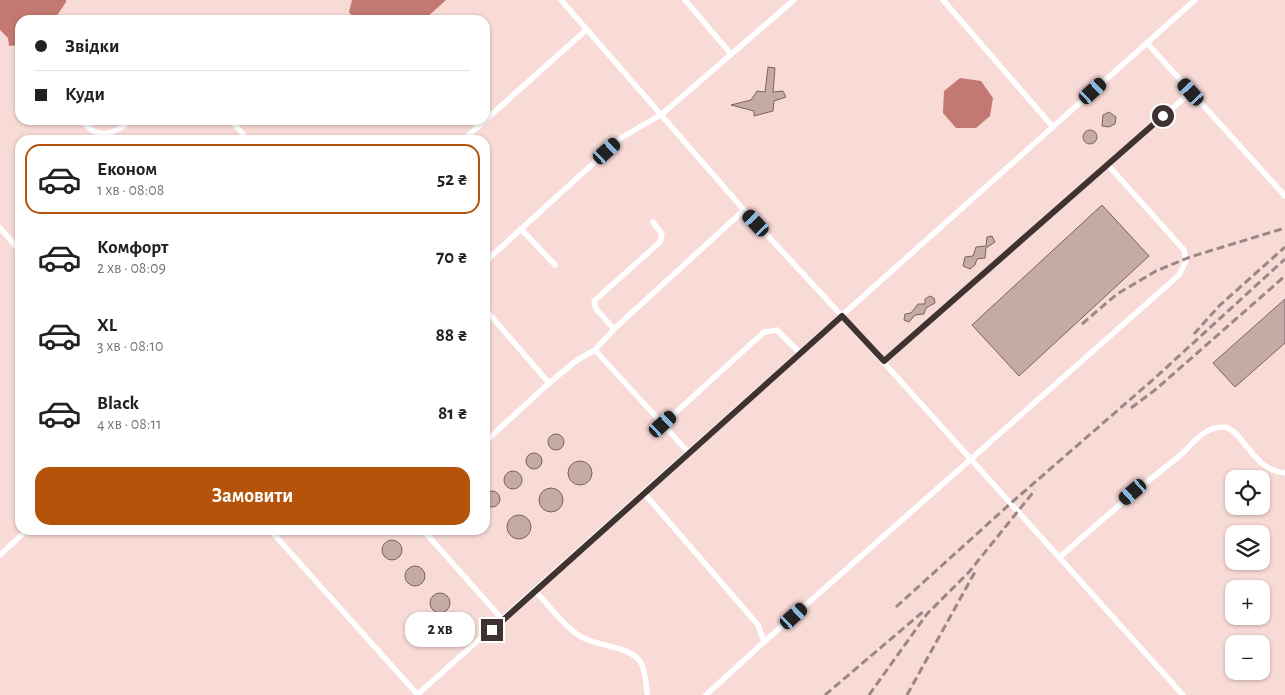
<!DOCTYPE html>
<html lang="uk">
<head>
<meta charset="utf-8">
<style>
  body { margin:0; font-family:"Alegreya Sans",sans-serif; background:#f6f6f6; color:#222; height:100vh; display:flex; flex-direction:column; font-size:19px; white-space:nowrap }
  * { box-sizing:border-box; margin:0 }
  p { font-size:16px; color:#767676 }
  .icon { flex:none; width:28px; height:28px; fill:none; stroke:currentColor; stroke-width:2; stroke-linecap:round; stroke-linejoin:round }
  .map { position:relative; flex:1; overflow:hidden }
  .side { position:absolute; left:15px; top:135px; width:475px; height:400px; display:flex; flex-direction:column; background:#fff; border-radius:15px; box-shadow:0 1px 4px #0004 }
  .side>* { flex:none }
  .banner { position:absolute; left:15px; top:15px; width:475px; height:110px; border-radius:15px; box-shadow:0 1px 4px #0004; display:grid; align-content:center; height:110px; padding:0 20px; background:#fff }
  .buttons { position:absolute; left:1225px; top:470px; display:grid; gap:10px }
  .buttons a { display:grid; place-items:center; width:45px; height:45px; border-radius:10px; background:#fff; box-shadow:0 1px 4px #0004; font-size:25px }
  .end { position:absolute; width:22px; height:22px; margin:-11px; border:6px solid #3e3331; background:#fff; box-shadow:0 0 0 2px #fff }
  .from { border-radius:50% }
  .bubble { position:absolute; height:35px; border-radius:15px; background:#fff; box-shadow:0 1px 4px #0004; font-size:16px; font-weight:700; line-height:35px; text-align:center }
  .car { position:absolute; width:15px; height:30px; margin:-15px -8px; border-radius:6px; box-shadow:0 0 4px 1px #0007; background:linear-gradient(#222 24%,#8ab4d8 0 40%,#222 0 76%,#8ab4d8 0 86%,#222 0) }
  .banner b { display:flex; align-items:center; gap:18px; height:48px; font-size:19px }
  .banner b+b { border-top:1px solid #e0e0e0 }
  .banner i { width:12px; height:12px; background:#222 }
  ul { padding:9px 0 0; list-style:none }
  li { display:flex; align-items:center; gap:15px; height:70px; margin:0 10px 8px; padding:0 10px; border:2px solid transparent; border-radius:15px }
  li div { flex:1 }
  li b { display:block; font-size:19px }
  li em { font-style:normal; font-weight:700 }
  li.on { border-color:#b45309 }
  li>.icon { width:45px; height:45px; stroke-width:1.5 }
  .cta { display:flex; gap:10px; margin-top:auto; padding:10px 20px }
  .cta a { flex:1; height:58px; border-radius:15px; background:#b45309; color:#fff; font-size:20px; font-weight:700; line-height:58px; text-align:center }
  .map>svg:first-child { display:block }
  .water { fill:#c37971 }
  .building { fill:#c6aaa6; stroke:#7c6360 }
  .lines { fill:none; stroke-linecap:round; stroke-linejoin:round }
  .lane { stroke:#fff; stroke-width:5.5 }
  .rail { stroke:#9c8784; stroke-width:3; stroke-dasharray:8 4; stroke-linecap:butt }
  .route { stroke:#3e3331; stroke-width:6 }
</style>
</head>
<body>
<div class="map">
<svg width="1285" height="695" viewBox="0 0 1285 695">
  <rect width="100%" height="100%" fill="#f8dad6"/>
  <g class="water">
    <path d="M0,0H66V2L54,20H20V45L9,46L8,38L0,30Z"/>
    <path d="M352,0H446L424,20H355L349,12Z"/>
    <path d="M960,78L981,81L993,98L990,116L976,128H956L943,113L944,91Z"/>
  </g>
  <g class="building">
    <path d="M768,67L775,68L773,92L783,91L786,97L774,101L773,111L754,116V111L731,105L751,100L757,91L765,92Z"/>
    <path d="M1109,112L1116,117L1115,124L1109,127L1102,126L1103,115Z"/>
    <circle cx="1090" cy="137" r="7"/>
    <path d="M1102,205L1149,256L1019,376L972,325Z"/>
    <path d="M992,236L995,242L986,248L985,258L977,259L975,265L970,269L963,266L965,257L973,256L976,247L986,246L987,237Z"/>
    <path d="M930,296L934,298L935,303L926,308L924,314L915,315L909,322L904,320L905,314L911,313L918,304H925V299Z"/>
    <path d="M1285,299V343L1235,387L1213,363Z"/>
    <circle cx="556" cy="442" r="8"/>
    <circle cx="534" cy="461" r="8"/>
    <circle cx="580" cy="473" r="12"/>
    <circle cx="513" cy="480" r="9"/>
    <circle cx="551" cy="500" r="12"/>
    <circle cx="492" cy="499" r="8"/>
    <circle cx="519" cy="527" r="12"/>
    <circle cx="392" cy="550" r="10"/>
    <circle cx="415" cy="576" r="10"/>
    <circle cx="440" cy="603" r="10"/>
  </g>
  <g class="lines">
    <g class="lane">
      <path d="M561,0L744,210L842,316L1183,695"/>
      <path d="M685,0L731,54"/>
      <path d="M943,0L1053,127"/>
      <path d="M1147,43L1285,196"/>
      <path d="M82,120C97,142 115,134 131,120"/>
      <path d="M231,120L248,140"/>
      <path d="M463,140L585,31"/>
      <path d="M0,228L20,251"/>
      <path d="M521,229L555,265"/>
      <path d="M485,262L621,138L662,114L794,0"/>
      <path d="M485,309L549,383"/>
      <path d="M614,329L596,309L594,301L660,242L662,234L653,222"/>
      <path d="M595,350L689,453"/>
      <path d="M883,361L1191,92"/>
      <path d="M663,424L764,332L777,330L800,353"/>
      <path d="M485,442L549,383L577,360L595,350L614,329L744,210"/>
      <path d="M644,493L758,625L764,642L706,695"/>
      <path d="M270,530L418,695"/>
      <path d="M423,530L503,620"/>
      <path d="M0,555L27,530"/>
      <path d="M1060,557C1098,523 1136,490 1177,458C1191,447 1202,427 1223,427C1242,427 1252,471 1285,473"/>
      <path d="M535,591C549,605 562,624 578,635C595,647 631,645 641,663C646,672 646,684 647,693"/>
      <path d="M764,642L1179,275L1186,261L1184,250L1108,165"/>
      <path d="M418,694L1195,0"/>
    </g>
    <g class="rail">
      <path d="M1082,324L1117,294L1156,271L1190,257L1285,228"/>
      <path d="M1194,334L1219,306L1285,247"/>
      <path d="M1131,408L1155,390L1285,276"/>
      <path d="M896,607L1011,503L1156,377L1285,259"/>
      <path d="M825,695L925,610"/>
      <path d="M869,695L927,614L969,572L1035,490"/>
      <path d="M907,695L976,570"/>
    </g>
  </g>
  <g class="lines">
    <path class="route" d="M492,630L842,316L884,361L1163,116"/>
  </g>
</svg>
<div class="buttons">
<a><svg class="icon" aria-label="locate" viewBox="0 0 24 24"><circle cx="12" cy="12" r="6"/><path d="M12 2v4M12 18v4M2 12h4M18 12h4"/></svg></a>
<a><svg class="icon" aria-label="layers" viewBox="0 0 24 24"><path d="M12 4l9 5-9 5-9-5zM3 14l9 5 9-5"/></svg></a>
<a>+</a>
<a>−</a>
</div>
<i class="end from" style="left:1163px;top:116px"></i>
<i class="end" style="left:492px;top:630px"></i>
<div class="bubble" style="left:405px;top:612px;width:70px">2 хв</div>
<i class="car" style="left:1093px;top:91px;rotate:48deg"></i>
<i class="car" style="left:1191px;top:92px;rotate:318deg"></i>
<i class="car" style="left:607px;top:151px;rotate:48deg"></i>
<i class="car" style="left:756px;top:223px;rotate:317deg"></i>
<i class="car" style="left:663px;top:424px;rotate:48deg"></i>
<i class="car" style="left:1133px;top:492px;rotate:229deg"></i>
<i class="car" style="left:794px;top:616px;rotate:48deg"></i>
<div class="banner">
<b><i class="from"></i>Звідки</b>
<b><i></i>Куди</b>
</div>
<section class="side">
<ul>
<li class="on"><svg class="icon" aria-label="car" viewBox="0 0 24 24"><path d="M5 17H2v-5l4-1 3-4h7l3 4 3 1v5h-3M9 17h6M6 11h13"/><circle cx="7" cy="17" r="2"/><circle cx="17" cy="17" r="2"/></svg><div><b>Економ</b><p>1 хв · 08:08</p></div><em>52 ₴</em></li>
<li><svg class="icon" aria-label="car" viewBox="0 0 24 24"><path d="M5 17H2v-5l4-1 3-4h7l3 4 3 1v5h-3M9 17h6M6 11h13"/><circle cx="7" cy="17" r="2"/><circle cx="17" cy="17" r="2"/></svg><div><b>Комфорт</b><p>2 хв · 08:09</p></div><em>70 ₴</em></li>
<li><svg class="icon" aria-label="car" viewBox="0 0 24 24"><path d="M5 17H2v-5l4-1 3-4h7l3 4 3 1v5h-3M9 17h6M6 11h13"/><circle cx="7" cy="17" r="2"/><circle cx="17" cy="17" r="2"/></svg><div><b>XL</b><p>3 хв · 08:10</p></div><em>88 ₴</em></li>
<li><svg class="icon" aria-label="car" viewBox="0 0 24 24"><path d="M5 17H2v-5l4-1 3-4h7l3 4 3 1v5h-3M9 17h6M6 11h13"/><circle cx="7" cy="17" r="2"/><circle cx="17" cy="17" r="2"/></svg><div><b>Black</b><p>4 хв · 08:11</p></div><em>81 ₴</em></li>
</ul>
<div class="cta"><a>Замовити</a></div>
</section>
</div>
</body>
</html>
